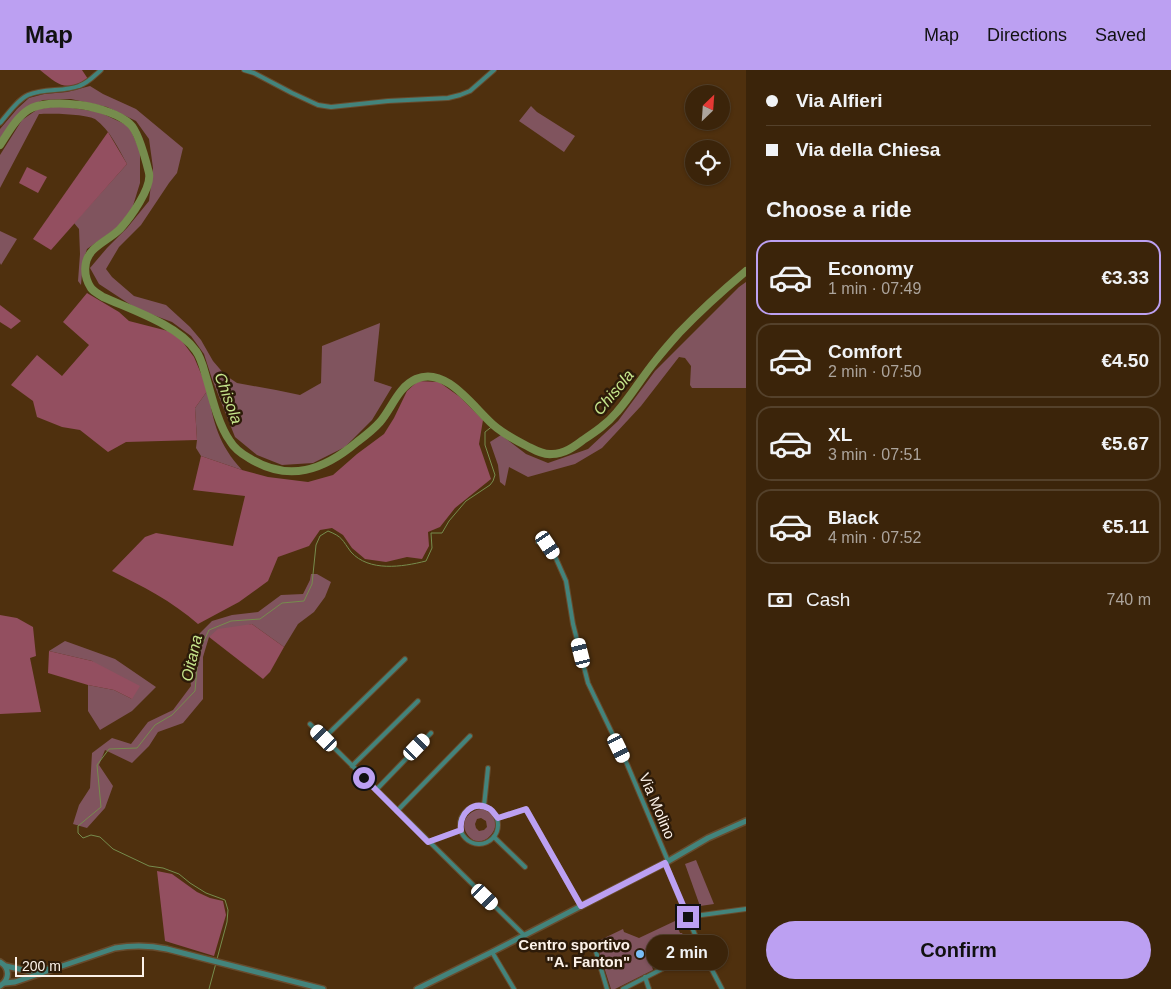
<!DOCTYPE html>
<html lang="en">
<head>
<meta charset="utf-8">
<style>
  body { margin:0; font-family:Arial,sans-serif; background:#463018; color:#f1f3f6; height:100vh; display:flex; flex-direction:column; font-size:19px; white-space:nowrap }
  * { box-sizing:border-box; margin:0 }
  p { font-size:16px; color:#aca49c }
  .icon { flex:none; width:28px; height:28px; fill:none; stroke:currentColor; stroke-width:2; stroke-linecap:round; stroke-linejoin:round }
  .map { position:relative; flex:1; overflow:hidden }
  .panel { display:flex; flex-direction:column; background:#3b240a; width:425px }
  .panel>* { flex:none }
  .guide { display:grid; align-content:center; height:110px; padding:0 20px; background:#3b240a }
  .needle { width:32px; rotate:25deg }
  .controls { position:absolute; left:685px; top:15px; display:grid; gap:10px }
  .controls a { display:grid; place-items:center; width:45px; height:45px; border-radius:50%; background:#3b240a; box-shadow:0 1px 4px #0004,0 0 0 1px #54412b; font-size:25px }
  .scale { position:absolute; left:15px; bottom:12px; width:129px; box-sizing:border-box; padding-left:5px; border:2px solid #fcf2e9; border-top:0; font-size:14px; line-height:18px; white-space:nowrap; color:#fcf2e9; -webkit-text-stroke:4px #2d1b09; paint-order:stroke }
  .end { position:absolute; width:22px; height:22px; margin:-11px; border:6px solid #bca0f2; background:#111; box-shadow:0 0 0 2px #111 }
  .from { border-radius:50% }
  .bubble { position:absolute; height:35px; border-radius:18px; background:#3b240a; box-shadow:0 1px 4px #0004,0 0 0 1px #54412b; font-size:16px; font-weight:700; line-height:35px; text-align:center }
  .car { position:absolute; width:15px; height:30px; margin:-15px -8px; border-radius:6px; box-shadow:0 0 4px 1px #0007; background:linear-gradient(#fff 24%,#345 0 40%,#fff 0 76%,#345 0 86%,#fff 0) }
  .guide b { display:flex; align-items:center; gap:18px; height:48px; font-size:19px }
  .guide b+b { border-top:1px solid #54412b }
  .guide i { width:12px; height:12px; background:#f1f3f6 }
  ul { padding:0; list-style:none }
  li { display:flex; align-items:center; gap:15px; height:75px; margin:0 10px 8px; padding:0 10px; border:2px solid #54412b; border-radius:15px }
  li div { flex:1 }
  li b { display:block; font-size:19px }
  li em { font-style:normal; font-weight:700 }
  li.on { border-color:#bca0f2 }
  li>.icon { width:45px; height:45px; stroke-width:1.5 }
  h2 { padding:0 20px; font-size:22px; line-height:60px }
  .pay { display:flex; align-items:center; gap:12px; height:55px; padding:0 20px; font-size:19px }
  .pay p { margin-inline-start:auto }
  .cta { display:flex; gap:10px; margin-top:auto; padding:10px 20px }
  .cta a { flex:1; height:58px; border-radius:30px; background:#bca0f2; color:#111; font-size:20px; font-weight:700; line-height:58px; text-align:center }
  header { display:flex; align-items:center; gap:30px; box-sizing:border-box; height:70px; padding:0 25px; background:#bca0f2; color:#111 }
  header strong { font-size:24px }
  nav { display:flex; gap:28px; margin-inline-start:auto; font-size:18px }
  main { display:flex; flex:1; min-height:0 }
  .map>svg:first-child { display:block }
  .green { fill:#80545e; fill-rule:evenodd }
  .forest { fill:#934f60 }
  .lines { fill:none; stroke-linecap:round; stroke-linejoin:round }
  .stream { stroke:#768c4d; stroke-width:1 }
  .river { stroke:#768c4d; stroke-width:8 }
  .minor-casing { stroke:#674b2d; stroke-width:6 }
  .tertiary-casing { stroke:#674b2d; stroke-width:8 }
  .minor { stroke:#43847c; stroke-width:4 }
  .tertiary { stroke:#43847c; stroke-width:5 }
  .route { stroke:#bca0f2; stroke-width:6 }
  .poi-dot { fill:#7abff8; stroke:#2d1b09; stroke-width:2 }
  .labels { text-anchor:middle; stroke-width:5; stroke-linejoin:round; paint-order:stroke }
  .street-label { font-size:15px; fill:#fcf2e9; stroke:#2d1b09 }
  .poi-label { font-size:15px; font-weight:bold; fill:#fcf2e9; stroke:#2d1b09; text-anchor:end }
  .water-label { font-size:16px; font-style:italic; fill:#c6e68c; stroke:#2d1b09 }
</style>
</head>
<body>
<header>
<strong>Map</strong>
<nav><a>Map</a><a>Directions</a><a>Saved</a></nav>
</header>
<main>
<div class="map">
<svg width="746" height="919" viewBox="0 0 746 919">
  <rect width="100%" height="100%" fill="#4f300e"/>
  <g class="green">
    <path d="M90,16L103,24L136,39L183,78L177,103L169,113L141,155L119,177L106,199L112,207L134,226L166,235L190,257L201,270L213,291L225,305L237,313L276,320L300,325L321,313L322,276L380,253L374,311L392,317L372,350L345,377L313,393L282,395L257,385L235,367L212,309L204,284L191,266L172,252L137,239L99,214L90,198L107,178L127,158L149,131L153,98L149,69L136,51L107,37L71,29L43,30L24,39L12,51L0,71V59L17,39L29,28L44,24L67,22Z"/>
    <path d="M60,36L99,42L129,56L140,81V113L132,139L117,158L87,179L83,192L81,215L78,211L80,184L79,159L74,153L127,94C118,78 110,60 95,49C87,44 50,43 39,44L0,118V85L22,50L38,39Z"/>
    <path d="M531,36L537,42L575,66L564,82L519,51Z"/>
    <path d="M0,161L17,169L1,195L0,193Z"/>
    <path d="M746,212V318H692L690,315L691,296L685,288L679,287L641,336L602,378L575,394L528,407L509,397L505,416L500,412L498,395L490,372L501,365L526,384L548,393L588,379L618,351L655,301L739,217Z"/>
    <path d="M208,320C213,353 219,375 242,400L201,386L196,378L197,370L195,338Z"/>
    <path d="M311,504H317L331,512L325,527L314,542L298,554L284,577L252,554L209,567L203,587V629L183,653L158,662L149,676L132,693L105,680L99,695L113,716L105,738L87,758L73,754L79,735L90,718L92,683L112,668L131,674L148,652L173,640L191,616L188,586L200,563L212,551L232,545L258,542L281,525L303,524L310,510Z"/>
    <path d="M65,571L115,589L156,617L132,641L100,660L88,641V615L114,620L132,629L92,591L49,581Z"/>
    <path d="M481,739C514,746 483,788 467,764C459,752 469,740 481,739ZM477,749L481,748L486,751L487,757L484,760L479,761L476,758L475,754Z"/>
    <path d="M696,790L714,834L700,836L685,794Z"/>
    <path d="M675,851L680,863H682L691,879L652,896L653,900L615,919H611L596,872L623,859L624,862L639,868Z"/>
  </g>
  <g class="forest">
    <path d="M40,0H82L88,9C64,22 59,15 40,0Z"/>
    <path d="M108,62L127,94L51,180L33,169Z"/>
    <path d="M27,97L47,107L38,123L19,113Z"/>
    <path d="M87,223L119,242L129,251L168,261L179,267L194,287L208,320L195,338L197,370L126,372L108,382L80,360L62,357L37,347L33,331L11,315L37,285L62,306L89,275L63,252Z"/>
    <path d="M0,235L21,251L11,259L0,252Z"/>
    <path d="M418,311L439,312L460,327L483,350L479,374L491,409L455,438L440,457L428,462L429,476L422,489L407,487L386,492L365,489L352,478L343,465L332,458L320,460L309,476L278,487L268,511L239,532L198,554C172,531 142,516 112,501L145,467L156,463L233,476L245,426L193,420L201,386L242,400L268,407L308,412L333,405L357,384L384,364L394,348L407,321Z"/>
    <path d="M0,545L17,548L33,557L36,586L30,588L41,642L0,644Z"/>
    <path d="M252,554L284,577L270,602L263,609L209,567L218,559Z"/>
    <path d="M49,581L92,591L140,616L132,629L114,620L88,615L48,603Z"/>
    <path d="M157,801L172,804L197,822L210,828L223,831L226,845L214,886L165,871Z"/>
  </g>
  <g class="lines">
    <g class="stream">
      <path d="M217,889L227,852L228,840L225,830L206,823L190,813L179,804L163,798L149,796L113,779L100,767L91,765L83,768L78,763V756L101,737L97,695L109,679L137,678L155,655L172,645L195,621L197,598L202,575L209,560L231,551L260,549L282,533L304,531L312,514L316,475L320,466L328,461C343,467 342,470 351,482C369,502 402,497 426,491L432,478L431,463H442L449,451L466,431L490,415L493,411L495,405L485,375V362L494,355"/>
      <path d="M209,919L216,893"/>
    </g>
    <path class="river" d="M0,75C8,63 16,48 28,40C50,26 111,36 130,54C139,62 146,91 149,103C152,118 130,148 120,159C112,167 101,172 93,180C83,190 83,206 91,218C94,222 99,224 103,227C132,240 178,255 196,281C202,289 204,301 207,310C212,328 219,356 230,371C234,378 242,384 249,388C289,413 324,400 357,372C365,366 373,360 380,352C392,338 398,317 416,309C448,295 476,342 497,358C506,365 517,371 527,376C535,380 543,385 552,384C564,384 574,377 583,370C595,362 607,354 617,342C631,326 642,307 656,290C663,281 671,272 679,263C700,241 722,221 746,201"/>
    <defs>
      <g id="minor">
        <path d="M244,0L254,3L292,23L318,35L331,37L388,31L448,28L460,25L470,21L494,0"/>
        <path d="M0,53C8,44 17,30 28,25C44,18 63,22 79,16C88,13 94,6 101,0"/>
        <path d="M538,472L548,475L554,484L566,511L573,554L588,613L627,694L668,791"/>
        <path d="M310,654L524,865"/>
        <path d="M324,668L405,589"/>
        <path d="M352,696L418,631"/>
        <path d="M376,720L431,663"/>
        <circle cx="479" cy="755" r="19"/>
        <path d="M484,736L488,698"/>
        <path d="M397,741L470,666"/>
        <path d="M498,748L526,739L581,836"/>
        <path d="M494,767L525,797"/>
        <path d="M429,772L461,760"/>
        <path d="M665,793L701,879L722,919"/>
        <path d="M687,847L746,839"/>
        <path d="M594,875L607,919"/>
        <path d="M492,882L514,919"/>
        <path d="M645,907L649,919"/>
        <path d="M623,919L701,879"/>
      </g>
      <g id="tertiary">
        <path d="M0,892C10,898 10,909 0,916"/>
        <path d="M6,896L28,901L47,899"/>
        <path d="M5,913L15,912L115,878C134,875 148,875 167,879L323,919"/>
        <path d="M417,919L492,882L620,816L665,793L708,768L746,751"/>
      </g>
    </defs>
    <use href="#minor" class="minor-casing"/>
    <use href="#tertiary" class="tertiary-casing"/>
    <use href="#minor" class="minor"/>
    <use href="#tertiary" class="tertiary"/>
  </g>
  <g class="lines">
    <path class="route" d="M364,708L428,772L461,760C459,744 473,729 490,739C493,741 495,745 498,748L526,739L581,836L665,793L688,847"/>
  </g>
  <circle class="poi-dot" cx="640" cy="884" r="5"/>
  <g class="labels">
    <g class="street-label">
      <text transform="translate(657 736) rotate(67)" y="5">Via Molino</text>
    </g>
    <g class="poi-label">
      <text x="630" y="880">Centro sportivo<tspan x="630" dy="17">"A. Fanton"</tspan></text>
    </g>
    <g class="water-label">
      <text transform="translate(613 322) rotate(-50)" y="6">Chisola</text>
      <text transform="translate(229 328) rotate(70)" y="6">Chisola</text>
      <text transform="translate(191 588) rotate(-77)" y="6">Oitana</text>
    </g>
  </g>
</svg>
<div class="controls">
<a><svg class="needle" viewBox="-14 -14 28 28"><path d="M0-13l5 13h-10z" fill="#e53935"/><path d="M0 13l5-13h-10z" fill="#aca49c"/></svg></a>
<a><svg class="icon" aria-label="locate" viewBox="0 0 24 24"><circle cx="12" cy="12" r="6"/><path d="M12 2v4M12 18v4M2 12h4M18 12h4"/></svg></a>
</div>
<div class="scale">200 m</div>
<i class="end from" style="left:364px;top:708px"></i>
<i class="end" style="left:688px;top:847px"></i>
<div class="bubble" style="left:646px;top:865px;width:82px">2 min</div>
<i class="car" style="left:548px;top:475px;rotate:146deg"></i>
<i class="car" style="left:581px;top:583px;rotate:346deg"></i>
<i class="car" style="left:324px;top:668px;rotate:315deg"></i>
<i class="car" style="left:417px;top:677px;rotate:44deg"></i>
<i class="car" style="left:619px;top:678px;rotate:154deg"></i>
<i class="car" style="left:485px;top:827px;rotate:134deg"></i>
</div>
<section class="panel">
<div class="guide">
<b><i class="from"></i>Via Alfieri</b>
<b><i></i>Via della Chiesa</b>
</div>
<h2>Choose a ride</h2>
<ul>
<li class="on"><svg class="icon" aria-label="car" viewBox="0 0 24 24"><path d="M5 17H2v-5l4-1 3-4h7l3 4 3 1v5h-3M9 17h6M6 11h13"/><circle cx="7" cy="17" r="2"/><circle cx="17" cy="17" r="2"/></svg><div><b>Economy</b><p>1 min · 07:49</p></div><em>€3.33</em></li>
<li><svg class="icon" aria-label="car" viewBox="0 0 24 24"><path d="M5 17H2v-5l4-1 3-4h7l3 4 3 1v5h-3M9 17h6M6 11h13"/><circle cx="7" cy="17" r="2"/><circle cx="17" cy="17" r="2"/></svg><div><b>Comfort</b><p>2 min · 07:50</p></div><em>€4.50</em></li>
<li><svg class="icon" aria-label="car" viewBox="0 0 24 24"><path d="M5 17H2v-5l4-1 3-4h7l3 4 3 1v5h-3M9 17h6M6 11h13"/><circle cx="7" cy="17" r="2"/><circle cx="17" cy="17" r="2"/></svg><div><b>XL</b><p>3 min · 07:51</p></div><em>€5.67</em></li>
<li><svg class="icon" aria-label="car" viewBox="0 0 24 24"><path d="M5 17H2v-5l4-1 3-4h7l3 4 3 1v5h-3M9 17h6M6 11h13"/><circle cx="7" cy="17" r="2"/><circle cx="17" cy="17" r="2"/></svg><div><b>Black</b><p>4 min · 07:52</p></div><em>€5.11</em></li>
</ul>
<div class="pay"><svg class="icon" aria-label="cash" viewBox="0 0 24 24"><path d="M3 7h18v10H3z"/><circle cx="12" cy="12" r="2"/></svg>Cash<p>740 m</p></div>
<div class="cta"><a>Confirm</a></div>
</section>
</main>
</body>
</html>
